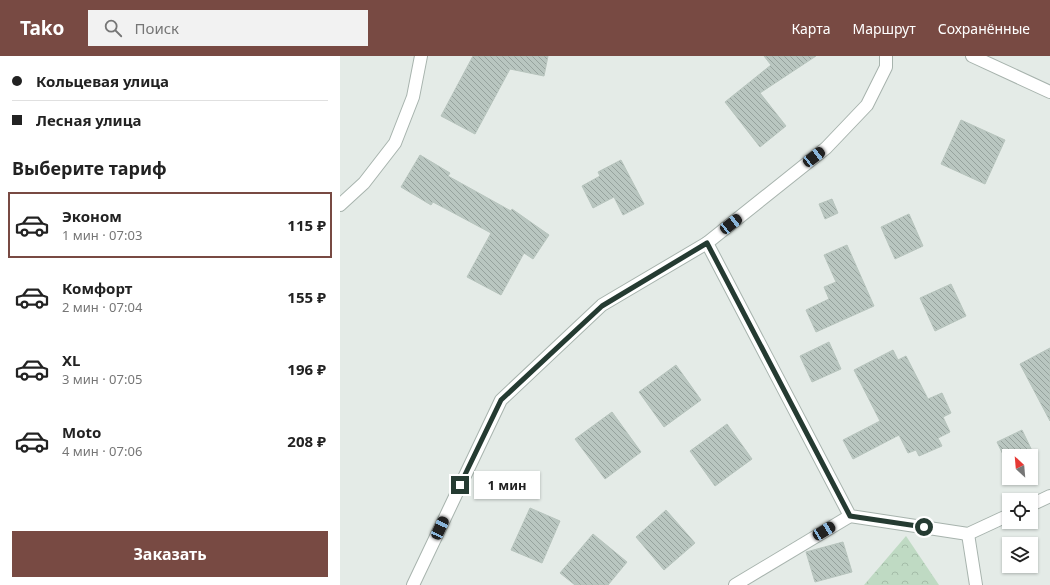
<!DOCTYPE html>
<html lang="ru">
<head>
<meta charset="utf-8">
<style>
  body { margin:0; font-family:"Noto Sans",sans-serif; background:#f2f2f2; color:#222; height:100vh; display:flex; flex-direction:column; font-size:15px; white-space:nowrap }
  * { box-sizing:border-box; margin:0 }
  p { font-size:13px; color:#767676 }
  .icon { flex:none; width:22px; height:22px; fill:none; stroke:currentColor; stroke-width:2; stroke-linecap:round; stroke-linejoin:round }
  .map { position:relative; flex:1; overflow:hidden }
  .sheet { display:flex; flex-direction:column; background:#fff; width:340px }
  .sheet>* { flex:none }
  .guide { display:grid; align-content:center; height:88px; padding:0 12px; background:#fff }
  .needle { width:26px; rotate:334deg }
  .buttons { position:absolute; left:662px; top:393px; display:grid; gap:8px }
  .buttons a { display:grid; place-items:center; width:36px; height:36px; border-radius:0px; background:#fff; box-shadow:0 1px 3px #0004; font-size:20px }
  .end { position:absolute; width:18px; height:18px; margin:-9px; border:5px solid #253b32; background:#fff; box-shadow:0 0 0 2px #fff }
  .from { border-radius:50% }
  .bubble { position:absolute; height:28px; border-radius:0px; background:#fff; box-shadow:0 1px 3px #0004; font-size:13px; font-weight:700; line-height:28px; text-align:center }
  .car { position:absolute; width:12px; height:24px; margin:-12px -6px; border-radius:5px; box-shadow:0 0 3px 1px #0007; background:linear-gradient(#222 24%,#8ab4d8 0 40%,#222 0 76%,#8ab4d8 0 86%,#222 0) }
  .guide b { display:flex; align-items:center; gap:14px; height:38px; font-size:15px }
  .guide b+b { border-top:1px solid #e0e0e0 }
  .guide i { width:10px; height:10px; background:#222 }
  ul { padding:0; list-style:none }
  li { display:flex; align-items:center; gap:12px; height:66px; margin:0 8px 6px; padding:0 4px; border:2px solid transparent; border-radius:0px }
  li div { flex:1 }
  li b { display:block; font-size:15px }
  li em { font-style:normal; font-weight:700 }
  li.current { border-color:#784a43 }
  li>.icon { width:36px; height:36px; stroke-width:1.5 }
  h2 { padding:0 12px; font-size:18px; line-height:48px }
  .button { display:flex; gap:8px; margin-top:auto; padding:8px 12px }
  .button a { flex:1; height:46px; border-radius:0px; background:#784a43; color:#fff; font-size:16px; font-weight:700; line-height:46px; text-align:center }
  header { display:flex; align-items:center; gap:24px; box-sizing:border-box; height:56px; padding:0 20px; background:#784a43; color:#fff }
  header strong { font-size:19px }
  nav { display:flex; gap:22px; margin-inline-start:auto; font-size:14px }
  .search { width:280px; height:36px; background:#f2f2f2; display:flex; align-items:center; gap:10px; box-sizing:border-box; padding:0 14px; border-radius:0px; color:#767676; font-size:15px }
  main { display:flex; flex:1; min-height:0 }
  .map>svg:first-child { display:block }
  .forest { fill:url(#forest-crowns) }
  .building { fill:url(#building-back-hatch); stroke:#b7c4bd }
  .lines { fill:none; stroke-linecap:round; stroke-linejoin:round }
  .street-casing { stroke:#a7b3ad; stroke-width:14 }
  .street { stroke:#fff; stroke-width:12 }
  .route { stroke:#253b32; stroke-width:5 }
</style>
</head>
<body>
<header>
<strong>Tako</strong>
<div class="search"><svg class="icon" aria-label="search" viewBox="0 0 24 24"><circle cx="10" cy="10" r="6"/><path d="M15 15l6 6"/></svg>Поиск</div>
<nav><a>Карта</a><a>Маршрут</a><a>Сохранённые</a></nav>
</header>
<main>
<section class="sheet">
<div class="guide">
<b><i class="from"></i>Кольцевая улица</b>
<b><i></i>Лесная улица</b>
</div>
<h2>Выберите тариф</h2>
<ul>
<li class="current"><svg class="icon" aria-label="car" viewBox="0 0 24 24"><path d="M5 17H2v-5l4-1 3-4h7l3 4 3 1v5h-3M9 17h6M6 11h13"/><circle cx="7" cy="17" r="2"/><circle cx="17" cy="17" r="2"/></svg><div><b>Эконом</b><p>1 мин · 07:03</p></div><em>115 ₽</em></li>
<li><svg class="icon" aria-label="car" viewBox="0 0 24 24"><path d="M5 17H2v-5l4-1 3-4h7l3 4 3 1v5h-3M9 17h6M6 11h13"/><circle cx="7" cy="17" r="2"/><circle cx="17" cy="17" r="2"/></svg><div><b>Комфорт</b><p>2 мин · 07:04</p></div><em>155 ₽</em></li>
<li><svg class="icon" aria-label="car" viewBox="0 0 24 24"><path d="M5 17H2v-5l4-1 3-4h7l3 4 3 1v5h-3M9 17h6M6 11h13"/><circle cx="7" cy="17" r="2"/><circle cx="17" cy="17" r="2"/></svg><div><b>XL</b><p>3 мин · 07:05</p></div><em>196 ₽</em></li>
<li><svg class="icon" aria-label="car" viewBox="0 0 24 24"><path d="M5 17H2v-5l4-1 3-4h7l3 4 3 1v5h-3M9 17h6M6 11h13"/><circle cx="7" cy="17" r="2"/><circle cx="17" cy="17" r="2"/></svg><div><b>Moto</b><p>4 мин · 07:06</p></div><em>208 ₽</em></li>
</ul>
<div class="button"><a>Заказать</a></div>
</section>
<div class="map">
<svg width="710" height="529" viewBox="0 0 710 529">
  <defs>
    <pattern id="forest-crowns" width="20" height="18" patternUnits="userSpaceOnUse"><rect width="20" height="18" fill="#bfdac3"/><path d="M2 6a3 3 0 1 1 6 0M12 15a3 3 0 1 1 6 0" fill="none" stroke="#a4bca8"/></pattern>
    <pattern id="building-back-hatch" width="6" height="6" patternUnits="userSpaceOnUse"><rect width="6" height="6" fill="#b9c6c0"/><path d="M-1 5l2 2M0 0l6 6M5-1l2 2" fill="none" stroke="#96a29d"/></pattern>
  </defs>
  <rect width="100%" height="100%" fill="#e4ebe7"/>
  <path class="forest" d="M566,480L599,529H524Z"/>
  <g class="building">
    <path d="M133,0H208L204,20L170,13L135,78L101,60Z"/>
    <path d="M424,0H476L420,37L446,70L420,91L385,46L431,9Z"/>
    <path d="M621,64L665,84L645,128L601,108Z"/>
    <path d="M80,99L110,117L108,120L171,155L172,153L209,179L193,203L184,197L161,239L127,221L151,177L93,146L91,149L61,131Z"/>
    <path d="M281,104L304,148L283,159L274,141L253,152L242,130L260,120L258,116Z"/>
    <path d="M492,143L498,157L485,163L479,148Z"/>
    <path d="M569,158L583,190L555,203L541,171Z"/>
    <path d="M507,189L534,250L476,276L466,254L489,243L484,231L496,226L484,199Z"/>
    <path d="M611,228L626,260L595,275L580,242Z"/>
    <path d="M489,286L501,313L472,326L460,300Z"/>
    <path d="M710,292V365L680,308Z"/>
    <path d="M553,294L558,304L566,300L588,343L602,337L611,357L603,361L610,376L598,382L602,390L579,400L576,394L568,397L559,379L513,403L503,384L540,365L514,314Z"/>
    <path d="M336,309L361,344L324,371L299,336Z"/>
    <path d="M272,356L301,396L265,423L235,383Z"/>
    <path d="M387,368L412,403L375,430L350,395Z"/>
    <path d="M682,374L697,405L691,408V400H669V411L657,386Z"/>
    <path d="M190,452L220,465L202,507L171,494Z"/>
    <path d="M326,454L355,487L324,514L296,481Z"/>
    <path d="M253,478L287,506L268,529H235L220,517Z"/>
    <path d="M503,486L512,516L475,526L466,496Z"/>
  </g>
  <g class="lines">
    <defs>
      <g id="street">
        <path d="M546,0V11L527,49L486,92L367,187L510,460L628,478L669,459"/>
        <path d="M632,0L710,36"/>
        <path d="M0,149L24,127L55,87L73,41L81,0"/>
        <path d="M691,449L710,440"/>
        <path d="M628,478L636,529"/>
        <path d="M73,529L161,344L262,249L367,187"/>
        <path d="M395,529L510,460"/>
      </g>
    </defs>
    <use href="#street" class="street-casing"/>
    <use href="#street" class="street"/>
  </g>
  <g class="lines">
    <path class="route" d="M120,429L161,344L262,250L367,187L510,460L584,471"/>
  </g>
</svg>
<div class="buttons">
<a><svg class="needle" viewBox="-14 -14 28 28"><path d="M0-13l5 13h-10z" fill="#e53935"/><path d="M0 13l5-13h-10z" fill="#767676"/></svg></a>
<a><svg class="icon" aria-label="locate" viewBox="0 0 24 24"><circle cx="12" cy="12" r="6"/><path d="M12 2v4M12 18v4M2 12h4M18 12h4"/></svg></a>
<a><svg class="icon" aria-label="layers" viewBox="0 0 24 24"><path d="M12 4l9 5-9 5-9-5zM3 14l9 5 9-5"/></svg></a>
</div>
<i class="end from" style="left:584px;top:471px"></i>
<i class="end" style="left:120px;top:429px"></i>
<div class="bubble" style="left:134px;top:415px;width:66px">1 мин</div>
<i class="car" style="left:474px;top:101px;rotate:52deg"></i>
<i class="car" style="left:391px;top:168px;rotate:52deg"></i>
<i class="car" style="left:100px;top:472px;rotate:25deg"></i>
<i class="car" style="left:484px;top:475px;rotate:59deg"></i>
</div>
</main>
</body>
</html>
